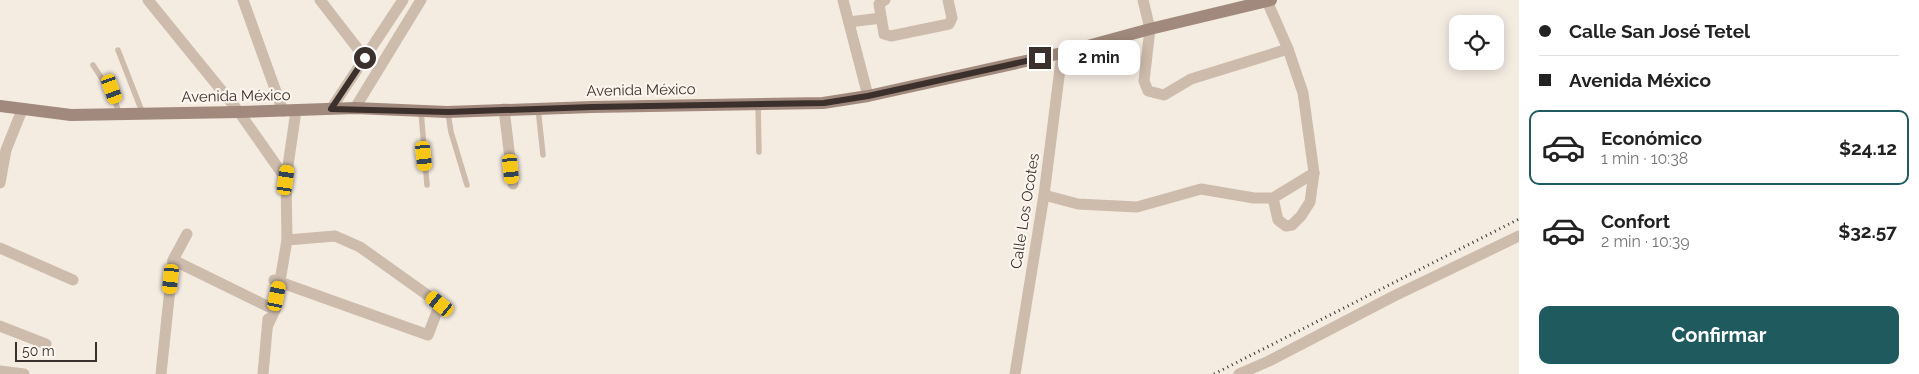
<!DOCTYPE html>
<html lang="es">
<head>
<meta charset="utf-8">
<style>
  body { margin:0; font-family:Raleway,sans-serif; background:#f2f2f2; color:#222; height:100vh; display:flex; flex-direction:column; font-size:19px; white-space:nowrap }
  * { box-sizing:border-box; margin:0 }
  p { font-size:16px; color:#767676 }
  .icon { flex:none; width:28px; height:28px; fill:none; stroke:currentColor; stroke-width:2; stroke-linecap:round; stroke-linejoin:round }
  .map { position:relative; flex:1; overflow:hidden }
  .side { display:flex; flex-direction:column; background:#fff; width:400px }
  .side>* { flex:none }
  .top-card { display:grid; align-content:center; height:110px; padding:0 20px; background:#fff }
  .tools { position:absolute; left:1449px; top:15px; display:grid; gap:10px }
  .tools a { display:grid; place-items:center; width:55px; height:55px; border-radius:10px; background:#fff; box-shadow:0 2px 12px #0003; font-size:25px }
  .scale { position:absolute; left:15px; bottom:12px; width:82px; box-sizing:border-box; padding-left:5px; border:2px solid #3b302b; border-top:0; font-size:14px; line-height:18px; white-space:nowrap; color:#3b302b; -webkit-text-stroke:4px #fbf5ee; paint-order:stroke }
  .end { position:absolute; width:22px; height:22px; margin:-11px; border:6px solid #3b302b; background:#fff; box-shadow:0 0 0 2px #fff }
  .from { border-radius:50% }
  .bubble { position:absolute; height:35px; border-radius:10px; background:#fff; box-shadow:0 2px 12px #0003; font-size:16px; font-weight:700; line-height:35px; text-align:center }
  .car { position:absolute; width:15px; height:30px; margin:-15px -8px; border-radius:6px; box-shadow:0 0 4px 1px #0007; background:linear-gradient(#f5c518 24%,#345 0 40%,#f5c518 0 76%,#345 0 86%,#f5c518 0) }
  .top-card b { display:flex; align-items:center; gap:18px; height:48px; font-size:19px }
  .top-card b+b { border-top:1px solid #e0e0e0 }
  .top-card i { width:12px; height:12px; background:#222 }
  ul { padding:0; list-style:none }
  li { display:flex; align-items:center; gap:15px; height:75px; margin:0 10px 8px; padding:0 10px; border:2px solid transparent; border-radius:10px }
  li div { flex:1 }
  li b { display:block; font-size:19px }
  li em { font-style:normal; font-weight:700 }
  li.active { border-color:#1f5a5e }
  li>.icon { width:45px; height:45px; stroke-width:1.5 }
  .button { display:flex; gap:10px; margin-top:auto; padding:10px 20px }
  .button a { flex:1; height:58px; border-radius:10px; background:#1f5a5e; color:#fff; font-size:20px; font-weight:700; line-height:58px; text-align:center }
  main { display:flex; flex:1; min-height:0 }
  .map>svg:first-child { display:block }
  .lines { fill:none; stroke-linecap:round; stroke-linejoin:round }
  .service { stroke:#cdbbac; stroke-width:5.5 }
  .minor { stroke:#cdbbac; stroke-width:11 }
  .secondary { stroke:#a18a7d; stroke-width:12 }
  .rail { stroke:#3b302b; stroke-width:3; stroke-dasharray:1 4; stroke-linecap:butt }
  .route { stroke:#3b302b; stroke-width:6 }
  .labels { text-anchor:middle; stroke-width:4.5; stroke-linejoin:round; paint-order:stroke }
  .street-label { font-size:15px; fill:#3b302b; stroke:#fbf5ee }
</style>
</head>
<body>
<main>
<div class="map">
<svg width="1519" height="374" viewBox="0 0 1519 374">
  <rect width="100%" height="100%" fill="#f4ebe1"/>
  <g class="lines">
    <g class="service">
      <path d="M118,50L143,114"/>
      <path d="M93,65L106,85L112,89L119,114"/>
      <path d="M758,104L759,152"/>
      <path d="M538,108L543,155"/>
      <path d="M421,111L427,185"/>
      <path d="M448,113L451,132L467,185"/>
    </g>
    <g class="minor">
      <path d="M148,0L239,112L286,179L287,240L275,310L268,325"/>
      <path d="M243,0L283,111"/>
      <path d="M320,0L365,58"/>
      <path d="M843,0L868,96"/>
      <path d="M885,0L879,4L884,34L891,36L949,24L952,18L948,0"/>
      <path d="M1143,0L1150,29L1144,81L1148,91L1164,95L1191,79L1288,49"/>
      <path d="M1267,1L1288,49L1303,93L1314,173L1310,202L1301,216L1292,225L1286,226L1278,220L1273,198"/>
      <path d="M849,22L881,18"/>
      <path d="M355,108L421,0"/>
      <path d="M331,109L403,0"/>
      <path d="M504,109L513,184"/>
      <path d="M286,179L296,111"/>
      <path d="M0,183L6,150L22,110"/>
      <path d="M1044,195L1078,204L1137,207L1201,189L1254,198H1273L1314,173"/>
      <path d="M0,248L73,280"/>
      <path d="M173,260L187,234"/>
      <path d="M274,280L428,335L440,304L360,247L335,236L287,240"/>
      <path d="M0,326L46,344"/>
      <path d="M0,371L24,374"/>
      <path d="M161,374L173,260L275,310"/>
      <path d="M263,374L268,319"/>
      <path d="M1015,374L1044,195L1062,53"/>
      <path d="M1239,374L1269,361L1394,296L1519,236"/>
    </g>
    <path class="secondary" d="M0,106L71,115L239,112L355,108L447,112L592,107L823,103L868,96L1062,53L1150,29L1271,0"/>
    <path class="rail" d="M1214,374L1519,219"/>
  </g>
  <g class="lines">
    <path class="route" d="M365,58L331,109L448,112L592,107L824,103L868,96L1040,58"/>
  </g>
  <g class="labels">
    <g class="street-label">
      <text transform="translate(641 90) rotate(-1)" y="5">Avenida México</text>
      <text transform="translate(236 96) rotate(-1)" y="5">Avenida México</text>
      <text transform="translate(1025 211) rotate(-81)" y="5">Calle Los Ocotes</text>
    </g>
  </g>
</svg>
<div class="tools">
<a><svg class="icon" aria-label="locate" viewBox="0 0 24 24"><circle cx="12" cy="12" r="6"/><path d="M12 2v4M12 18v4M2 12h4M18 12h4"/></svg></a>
</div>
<div class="scale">50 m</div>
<i class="end from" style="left:365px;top:58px"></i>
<i class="end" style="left:1040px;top:58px"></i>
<div class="bubble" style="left:1058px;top:40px;width:82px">2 min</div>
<i class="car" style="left:112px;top:89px;rotate:160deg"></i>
<i class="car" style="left:424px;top:156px;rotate:174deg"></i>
<i class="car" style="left:511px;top:169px;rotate:174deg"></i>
<i class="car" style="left:286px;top:180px;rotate:8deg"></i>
<i class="car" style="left:171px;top:279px;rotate:186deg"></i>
<i class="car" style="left:277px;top:296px;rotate:11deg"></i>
<i class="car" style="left:440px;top:304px;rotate:309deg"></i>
</div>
<section class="side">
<div class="top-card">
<b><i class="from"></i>Calle San José Tetel</b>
<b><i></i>Avenida México</b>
</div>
<ul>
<li class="active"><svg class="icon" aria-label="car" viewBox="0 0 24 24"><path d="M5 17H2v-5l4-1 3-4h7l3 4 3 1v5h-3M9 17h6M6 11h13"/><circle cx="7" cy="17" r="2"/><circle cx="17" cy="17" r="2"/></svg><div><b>Económico</b><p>1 min · 10:38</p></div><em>$24.12</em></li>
<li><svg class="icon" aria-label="car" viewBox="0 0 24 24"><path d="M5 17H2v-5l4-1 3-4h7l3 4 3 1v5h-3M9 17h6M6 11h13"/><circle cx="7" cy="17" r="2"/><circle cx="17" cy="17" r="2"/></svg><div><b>Confort</b><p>2 min · 10:39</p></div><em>$32.57</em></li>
</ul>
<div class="button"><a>Confirmar</a></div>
</section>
</main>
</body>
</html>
